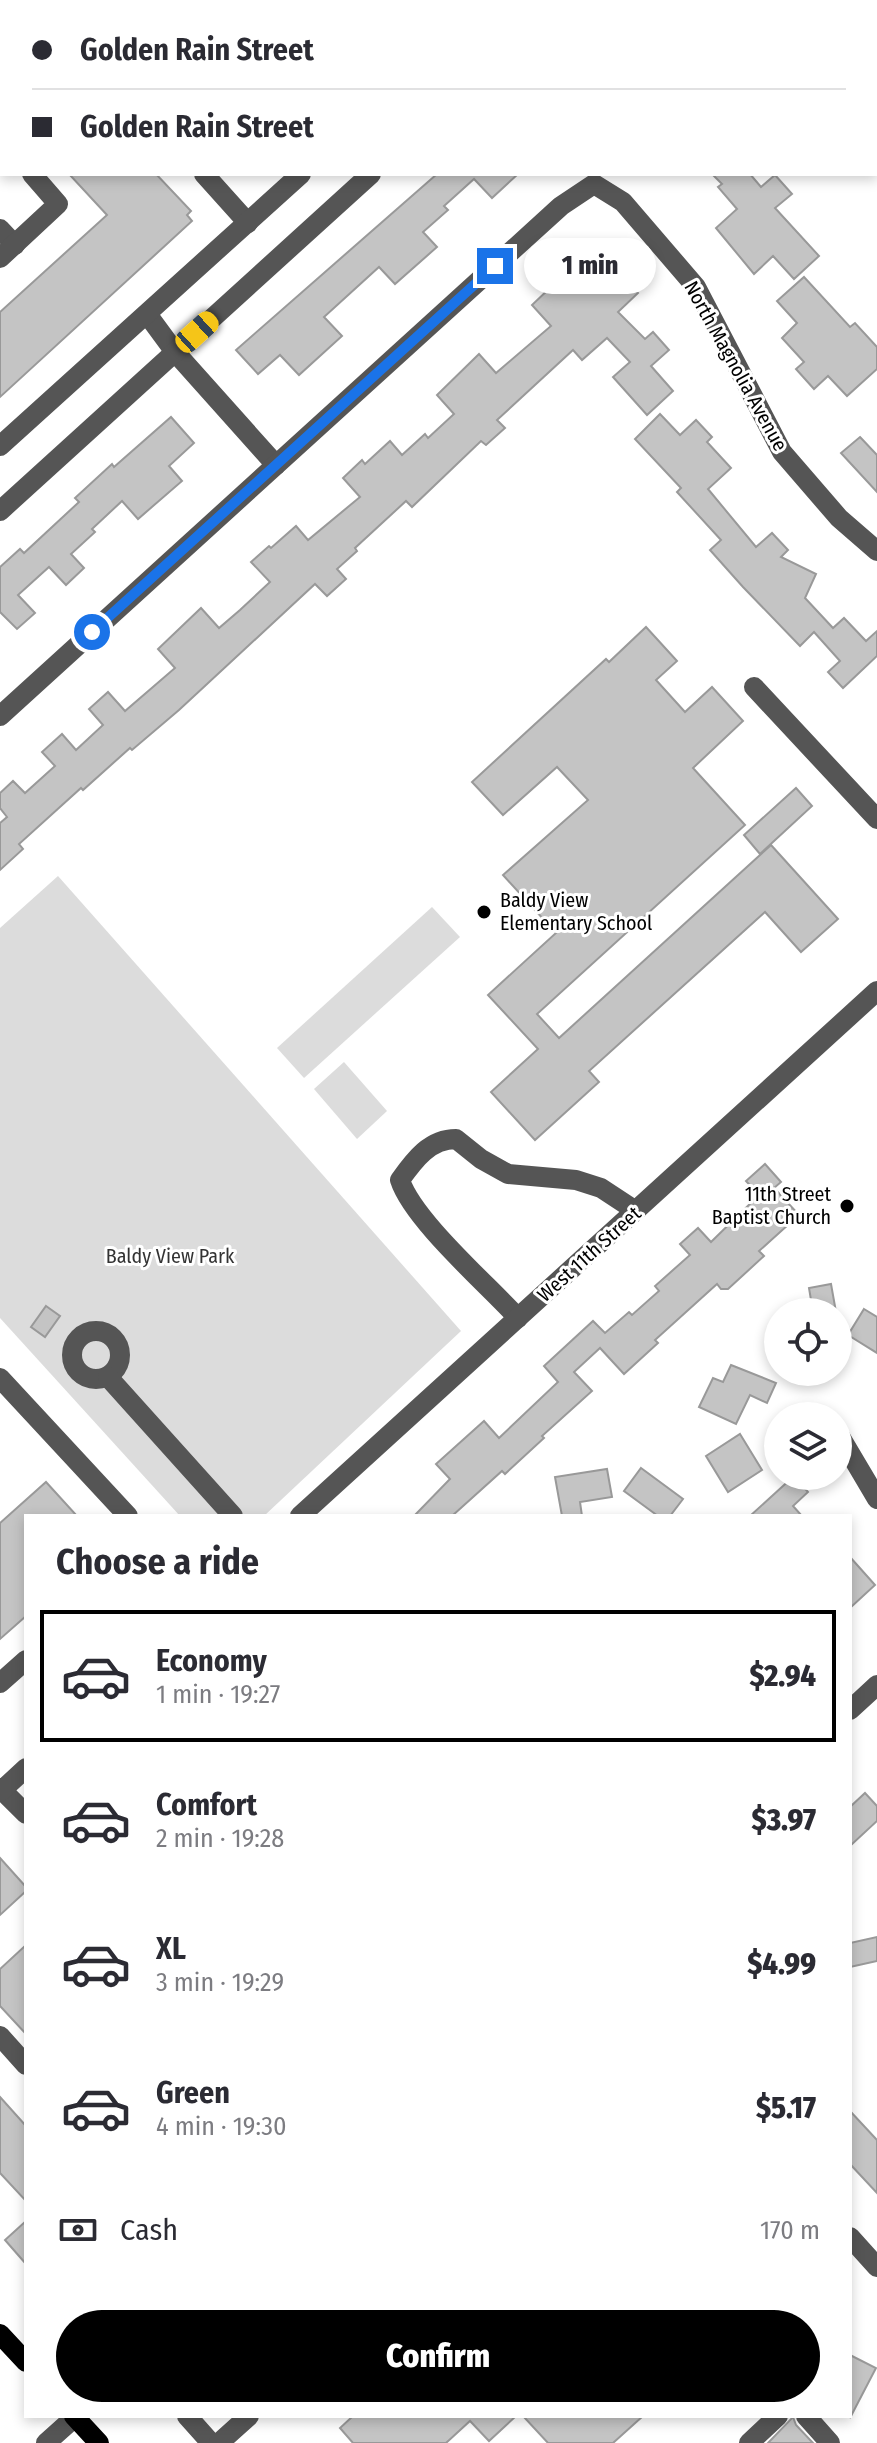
<!DOCTYPE html>
<html lang="en">
<head>
<meta charset="utf-8">
<style>
  body { margin:0; font-family:"Fira Sans Condensed",sans-serif; background:#f2f2f3; color:#2b2b33; height:100vh; display:flex; flex-direction:column; font-size:30px; white-space:nowrap }
  * { box-sizing:border-box; margin:0 }
  p { font-size:26px; color:#7c7c81 }
  .icon { flex:none; width:44px; height:44px; fill:none; stroke:currentColor; stroke-width:2; stroke-linecap:round; stroke-linejoin:round }
  .map { position:relative; flex:1; overflow:hidden }
  .side { position:absolute; left:24px; top:1514px; width:828px; height:904px; display:flex; flex-direction:column; background:#fff; border-radius:0px; box-shadow:0 4px 12px #0003 }
  .side>* { flex:none }
  .top-card { position:absolute; left:0px; top:0px; width:878px; height:176px; box-shadow:0 4px 12px #0003; display:grid; align-content:center; height:176px; padding:0 32px; background:#fff }
  .tools { position:absolute; left:764px; top:1298px; display:grid; gap:16px }
  .tools a { display:grid; place-items:center; width:88px; height:88px; border-radius:50%; background:#fff; box-shadow:0 4px 12px #0003; font-size:40px }
  .end { position:absolute; width:36px; height:36px; margin:-18px; border:10px solid #1a73e8; background:#fff; box-shadow:0 0 0 4px #fff }
  .from { border-radius:50% }
  .bubble { position:absolute; height:56px; border-radius:28px; background:#fff; box-shadow:0 4px 12px #0003; font-size:26px; font-weight:800; line-height:56px; text-align:center }
  .car { position:absolute; width:24px; height:48px; margin:-24px -12px; border-radius:10px; box-shadow:0 0 6px 2px #0007; background:linear-gradient(#f5c518 24%,#345 0 40%,#f5c518 0 76%,#345 0 86%,#f5c518 0) }
  .top-card b { display:flex; align-items:center; gap:28px; height:76px; font-size:30px }
  .top-card b+b { border-top:2px solid #e1e1e2 }
  .top-card i { width:20px; height:20px; background:#2b2b33 }
  ul { padding:0; list-style:none }
  li { display:flex; align-items:center; gap:24px; height:132px; margin:0 16px 12px; padding:0 16px; border:4px solid transparent; border-radius:0px }
  li div { flex:1 }
  li b { display:block; font-size:30px }
  li em { font-style:normal; font-weight:800 }
  li.selected { border-color:#000 }
  li>.icon { width:72px; height:72px; stroke-width:1.5 }
  h2 { padding:0 32px; font-size:36px; line-height:96px }
  .pay { display:flex; align-items:center; gap:20px; height:88px; padding:0 32px; font-size:30px }
  .pay p { margin-inline-start:auto }
  .primary-button { display:flex; gap:16px; margin-top:auto; padding:16px 32px }
  .primary-button a { flex:1; height:92px; border-radius:48px; background:#000; color:#fff; font-size:32px; font-weight:800; line-height:92px; text-align:center }
  .map>svg:first-child { display:block }
  .green { fill:#dcdcdc }
  .building { fill:#c4c4c4; stroke:#999; stroke-width:2 }
  .lines { fill:none; stroke-linecap:round; stroke-linejoin:round }
  .minor { stroke:#555; stroke-width:20 }
  .major { stroke:#000; stroke-width:20 }
  .route { stroke:#1a73e8; stroke-width:10 }
  .poi-dot { fill:#000; stroke:#fff; stroke-width:3 }
  .labels { text-anchor:middle; stroke-width:6; stroke-linejoin:round; paint-order:stroke }
  .street-label { font-size:20px; fill:#000; stroke:#fff }
  .poi-label { font-size:20px; fill:#000; stroke:#fff; text-anchor:start }
  .park-label { font-size:20px; fill:#333; stroke:#fff }
</style>
</head>
<body>
<div class="map">
<svg width="877" height="2443" viewBox="0 0 877 2443">
  <rect width="100%" height="100%" fill="#fff"/>
  <g class="green">
    <path d="M58,876L461,1331L264,1516H180L0,1318V928Z"/>
    <path d="M432,907L460,937L304,1078L277,1048Z"/>
    <path d="M344,1062L387,1111L357,1139L314,1089Z"/>
  </g>
  <g class="building">
    <path d="M69,174H156L191,211L187,215L192,221L0,397V312L107,215Z"/>
    <path d="M437,174H518L492,198L474,179L444,206L448,210L423,232L437,247L395,284L379,267L324,317L342,336L299,375L280,355L258,374L236,350Z"/>
    <path d="M712,174H750L761,187L775,175L792,194L775,208L819,256L794,279L773,256L754,274L716,228L737,209L718,187L722,184Z"/>
    <path d="M614,268L638,293L618,312L645,339L653,332L669,350L651,366L673,391L647,415L613,377L630,362L607,338L582,360L573,350L497,420L505,428L486,445L481,441L412,507L406,501L355,548L357,551L337,569L346,579L327,596L315,584L179,710L132,750L130,748L83,790L81,788L19,844L23,849L0,870V823L7,817L0,808V793L13,781L25,793L55,766L42,752L62,734L76,750L103,725L89,709L108,692L125,711L175,668L158,649L201,608L219,628L240,610L270,582L251,562L269,546L271,548L296,526L308,540L360,497L343,478L362,460L365,464L390,441L402,455L425,434L428,438L454,414L437,395L479,354L496,373L551,326L532,305L551,287L555,291L578,269L595,287Z"/>
    <path d="M804,277L850,327L855,323L877,347V369L847,396L828,376L814,389L796,369L804,362L782,338L797,323L777,301Z"/>
    <path d="M660,414L680,435L696,420L712,437L707,442L731,468L708,489L756,547L772,533L788,550L781,557L816,574L805,598L833,628L844,618L866,641L877,631V656L843,688L828,672L840,661L814,632L800,646L743,587L710,550L721,540L677,492L681,488L635,439Z"/>
    <path d="M171,417L194,443L169,466L182,481L138,519L122,501L92,529L95,532L71,554L84,568L66,585L49,567L18,595L35,613L17,629L0,612V567L20,549L24,553L79,502L75,498L112,464L114,467Z"/>
    <path d="M860,437L877,455V492L841,453Z"/>
    <path d="M646,627L677,661L656,680L685,712L712,687L743,721L693,768L745,825L537,1014L559,1038L771,845L838,919L801,952L765,912L589,1071L599,1082L535,1140L491,1092L538,1049L488,995L556,933L503,875L588,800L557,767L503,815L472,782L606,659L609,662Z"/>
    <path d="M796,788L812,806L760,854L744,835Z"/>
    <path d="M765,1164L781,1182L774,1188L799,1215L759,1251L764,1256L728,1289H721L717,1284L655,1340L658,1343L624,1374L600,1348L574,1372L592,1391L542,1436L544,1438L505,1474L502,1471L452,1516H414L450,1479L436,1464L484,1421L499,1438L558,1382L544,1366L593,1321L605,1333L629,1312L632,1315L659,1291L655,1286L690,1255L680,1244L698,1228L711,1242L759,1195L746,1181Z"/>
    <path d="M831,1284L836,1312H813L809,1288Z"/>
    <path d="M46,1306L60,1316L45,1337L31,1327Z"/>
    <path d="M864,1309L877,1317V1353L848,1335Z"/>
    <path d="M731,1365L776,1383L767,1403L750,1395L736,1424L699,1407L713,1378L723,1382Z"/>
    <path d="M740,1434L762,1470L728,1492L706,1456Z"/>
    <path d="M641,1468L683,1499L670,1516H658L624,1491Z"/>
    <path d="M607,1469L612,1497L580,1502L582,1516H562L555,1477Z"/>
    <path d="M794,1476L808,1492L793,1506L802,1516H750Z"/>
    <path d="M46,1482L77,1516H26V1616L0,1639V1523Z"/>
    <path d="M850,1557L875,1585L850,1608Z"/>
    <path d="M865,1793L877,1806V1821L850,1846V1807Z"/>
    <path d="M0,1858L26,1887V1891L0,1915Z"/>
    <path d="M877,1937V1961L850,1967V1943Z"/>
    <path d="M26,1945V2034L0,2006V1969Z"/>
    <path d="M0,2097L26,2126V2201L0,2173Z"/>
    <path d="M850,2111L877,2140V2193L850,2164Z"/>
    <path d="M26,2221V2264L5,2240Z"/>
    <path d="M850,2355L876,2368L850,2418Z"/>
    <path d="M353,2416H516L489,2441L470,2421L446,2443H353L340,2428Z"/>
    <path d="M523,2416H643L613,2443H548Z"/>
    <path d="M793,2417L796,2425L813,2443H768Z"/>
  </g>
  <g class="lines">
    <g class="minor">
      <path d="M675,0L677,2"/>
      <path d="M154,2L157,0"/>
      <path d="M487,2L489,0"/>
      <path d="M559,2L561,0"/>
      <path d="M876,105L877,104"/>
      <path d="M2,140V141"/>
      <path d="M204,174L248,223"/>
      <path d="M0,229L15,245"/>
      <path d="M0,258L58,204L32,174"/>
      <path d="M147,314L175,352L276,465"/>
      <path d="M0,446L301,174"/>
      <path d="M0,511L371,174"/>
      <path d="M754,687L877,819"/>
      <path d="M0,716L561,206L594,184L623,202L696,287L782,452L839,518L877,551"/>
      <path d="M518,1318C487,1284 413,1220 400,1180C415,1159 430,1139 456,1139L481,1159L508,1174L576,1180L601,1188L636,1211"/>
      <circle cx="96" cy="1355" r="24"/>
      <path d="M108,1377L233,1516"/>
      <path d="M0,1378L128,1516"/>
      <path d="M838,1433L877,1499"/>
      <path d="M300,1516L877,991"/>
      <path d="M0,1683L26,1660"/>
      <path d="M850,1710L877,1685"/>
      <path d="M0,1788L26,1814"/>
      <path d="M0,1792L26,1768"/>
      <path d="M0,2036L26,2065"/>
      <path d="M850,2237L877,2267"/>
      <path d="M187,2416L211,2443"/>
      <path d="M806,2416L830,2443"/>
      <path d="M46,2443L75,2417"/>
      <path d="M219,2443L249,2416"/>
      <path d="M749,2443L778,2416"/>
    </g>
    <g class="major">
      <path d="M52,2L55,0"/>
      <path d="M0,50L2,48"/>
      <path d="M0,2334L26,2362"/>
      <path d="M74,2416L99,2443"/>
    </g>
  </g>
  <g class="lines">
    <path class="route" d="M92,632L495,266"/>
  </g>
  <g class="poi-dot">
    <circle cx="484" cy="912" r="8"/>
    <circle cx="847" cy="1206" r="8"/>
  </g>
  <g class="labels">
    <g class="street-label">
      <text transform="translate(736 366) rotate(61)" y="7">North Magnolia Avenue</text>
      <text transform="translate(589 1254) rotate(-42)" y="7">West 11th Street</text>
    </g>
    <g class="poi-label">
      <text x="500" y="907">Baldy View<tspan x="500" dy="23">Elementary School</tspan></text>
      <text x="831" y="1201" text-anchor="end">11th Street<tspan x="831" dy="23">Baptist Church</tspan></text>
    </g>
    <g class="park-label">
      <text x="170" y="1263">Baldy View Park</text>
    </g>
  </g>
</svg>
<div class="tools">
<a><svg class="icon" aria-label="locate" viewBox="0 0 24 24"><circle cx="12" cy="12" r="6"/><path d="M12 2v4M12 18v4M2 12h4M18 12h4"/></svg></a>
<a><svg class="icon" aria-label="layers" viewBox="0 0 24 24"><path d="M12 4l9 5-9 5-9-5zM3 14l9 5 9-5"/></svg></a>
</div>
<i class="end from" style="left:92px;top:632px"></i>
<i class="end" style="left:495px;top:266px"></i>
<div class="bubble" style="left:524px;top:238px;width:132px">1 min</div>
<i class="car" style="left:197px;top:332px;rotate:48deg"></i>
<div class="top-card">
<b><i class="from"></i>Golden Rain Street</b>
<b><i></i>Golden Rain Street</b>
</div>
<section class="side">
<h2>Choose a ride</h2>
<ul>
<li class="selected"><svg class="icon" aria-label="car" viewBox="0 0 24 24"><path d="M5 17H2v-5l4-1 3-4h7l3 4 3 1v5h-3M9 17h6M6 11h13"/><circle cx="7" cy="17" r="2"/><circle cx="17" cy="17" r="2"/></svg><div><b>Economy</b><p>1 min · 19:27</p></div><em>$2.94</em></li>
<li><svg class="icon" aria-label="car" viewBox="0 0 24 24"><path d="M5 17H2v-5l4-1 3-4h7l3 4 3 1v5h-3M9 17h6M6 11h13"/><circle cx="7" cy="17" r="2"/><circle cx="17" cy="17" r="2"/></svg><div><b>Comfort</b><p>2 min · 19:28</p></div><em>$3.97</em></li>
<li><svg class="icon" aria-label="car" viewBox="0 0 24 24"><path d="M5 17H2v-5l4-1 3-4h7l3 4 3 1v5h-3M9 17h6M6 11h13"/><circle cx="7" cy="17" r="2"/><circle cx="17" cy="17" r="2"/></svg><div><b>XL</b><p>3 min · 19:29</p></div><em>$4.99</em></li>
<li><svg class="icon" aria-label="car" viewBox="0 0 24 24"><path d="M5 17H2v-5l4-1 3-4h7l3 4 3 1v5h-3M9 17h6M6 11h13"/><circle cx="7" cy="17" r="2"/><circle cx="17" cy="17" r="2"/></svg><div><b>Green</b><p>4 min · 19:30</p></div><em>$5.17</em></li>
</ul>
<div class="pay"><svg class="icon" aria-label="cash" viewBox="0 0 24 24"><path d="M3 7h18v10H3z"/><circle cx="12" cy="12" r="2"/></svg>Cash<p>170 m</p></div>
<div class="primary-button"><a>Confirm</a></div>
</section>
</div>
</body>
</html>
